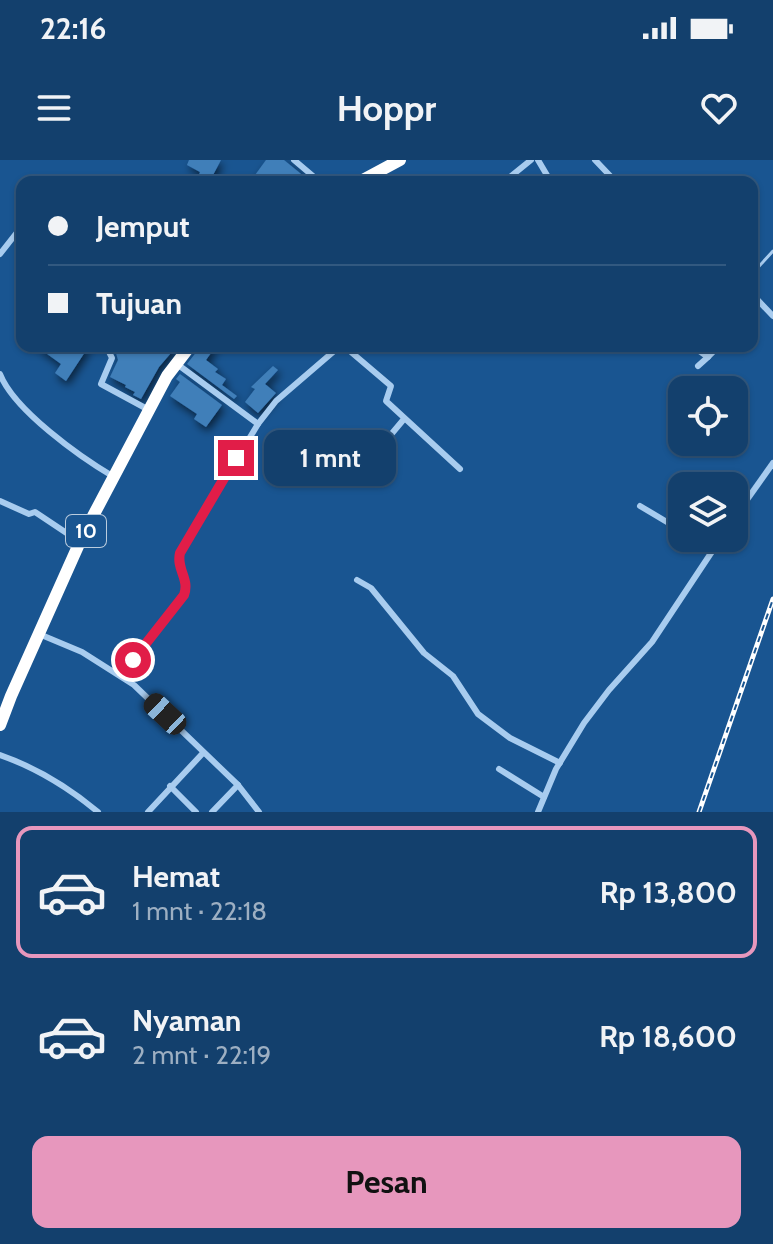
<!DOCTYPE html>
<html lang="id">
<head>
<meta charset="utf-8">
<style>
  body { margin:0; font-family:Cabin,sans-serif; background:#204b75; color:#f1f3f6; height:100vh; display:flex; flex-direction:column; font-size:30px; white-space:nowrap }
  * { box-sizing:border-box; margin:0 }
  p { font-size:26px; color:#9dafc2 }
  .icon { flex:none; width:44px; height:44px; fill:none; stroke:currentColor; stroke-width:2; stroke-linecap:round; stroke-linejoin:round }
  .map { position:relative; height:652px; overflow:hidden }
  .side { display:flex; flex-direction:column; background:#13406d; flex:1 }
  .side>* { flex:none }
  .top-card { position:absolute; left:16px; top:16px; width:742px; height:176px; border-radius:16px; box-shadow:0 2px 6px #0004,0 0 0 2px #325980; display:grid; align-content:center; height:176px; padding:0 32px; background:#13406d }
  .buttons { position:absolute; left:668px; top:216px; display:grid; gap:16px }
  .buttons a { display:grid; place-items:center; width:80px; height:80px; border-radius:16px; background:#13406d; box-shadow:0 2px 6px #0004,0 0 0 2px #325980; font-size:40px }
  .end { position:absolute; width:36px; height:36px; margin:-18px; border:10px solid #e11d48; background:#fff; box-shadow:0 0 0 4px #fff }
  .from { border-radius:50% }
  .bubble { position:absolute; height:56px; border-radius:16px; background:#13406d; box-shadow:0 2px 6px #0004,0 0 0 2px #325980; font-size:26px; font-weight:700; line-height:56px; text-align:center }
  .car { position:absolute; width:24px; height:48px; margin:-24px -12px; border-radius:10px; box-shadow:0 0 6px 2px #0007; background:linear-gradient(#222 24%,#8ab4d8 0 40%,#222 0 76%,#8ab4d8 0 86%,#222 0) }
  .top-card b { display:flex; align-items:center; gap:28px; height:76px; font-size:30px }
  .top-card b+b { border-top:2px solid #325980 }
  .top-card i { width:20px; height:20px; background:#f1f3f6 }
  ul { padding:14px 0 0; list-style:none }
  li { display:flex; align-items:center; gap:24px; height:132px; margin:0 16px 12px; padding:0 16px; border:4px solid transparent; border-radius:16px }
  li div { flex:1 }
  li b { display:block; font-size:30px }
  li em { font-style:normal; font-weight:700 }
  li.current { border-color:#e797bd }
  li>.icon { width:72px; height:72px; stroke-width:1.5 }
  .button { display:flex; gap:16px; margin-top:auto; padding:16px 32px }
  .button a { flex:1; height:92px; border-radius:16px; background:#e797bd; color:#111; font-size:32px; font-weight:700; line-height:92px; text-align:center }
  .status { display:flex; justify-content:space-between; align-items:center; height:56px; padding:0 40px; background:#13406d; direction:ltr }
  .status svg { height:22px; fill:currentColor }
  header { display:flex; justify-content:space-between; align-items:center; height:104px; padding:0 32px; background:#13406d; font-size:36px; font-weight:700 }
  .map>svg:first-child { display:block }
  .building { fill:#417fb9; filter:url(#shadow) }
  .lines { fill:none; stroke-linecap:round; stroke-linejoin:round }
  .lane { stroke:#a8ccef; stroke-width:3 }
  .street { stroke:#a8ccef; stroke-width:6 }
  .highway { stroke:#fff; stroke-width:12 }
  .rail-casing { stroke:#fff; stroke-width:5 }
  .rail { stroke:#195591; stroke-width:2; stroke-dasharray:6; stroke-linecap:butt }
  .route { stroke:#e11d48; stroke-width:10 }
  .labels { text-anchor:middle; stroke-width:7; stroke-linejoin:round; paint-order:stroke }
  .shield { fill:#195591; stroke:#baccde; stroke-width:2 }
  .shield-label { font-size:20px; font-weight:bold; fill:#fff }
</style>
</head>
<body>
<div class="status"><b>22:16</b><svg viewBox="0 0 49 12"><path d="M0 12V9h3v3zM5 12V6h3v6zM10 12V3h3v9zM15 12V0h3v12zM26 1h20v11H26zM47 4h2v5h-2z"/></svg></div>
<header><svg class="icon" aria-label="menu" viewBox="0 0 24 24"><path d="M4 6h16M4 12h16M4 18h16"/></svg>Hoppr<svg class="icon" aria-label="heart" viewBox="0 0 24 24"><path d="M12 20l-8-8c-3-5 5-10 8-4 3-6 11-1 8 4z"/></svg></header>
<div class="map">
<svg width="773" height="652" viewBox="0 0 773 652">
  <defs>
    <filter id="shadow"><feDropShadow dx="2.5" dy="4.5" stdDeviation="4" flood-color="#0009"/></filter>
  </defs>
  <rect width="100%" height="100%" fill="#195591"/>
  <g class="building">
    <path d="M189,0H221L212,17L206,15L205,18L199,15L200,12L187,5Z"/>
    <path d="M266,0H284L311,22H250Z"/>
    <path d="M36,186H89L66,221L55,213L61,204Z"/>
    <path d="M120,186H177L159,207L141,239L133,235L135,232L125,227L126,225L110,217L118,200L116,193Z"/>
    <path d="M201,186H216L206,200L218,209L215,212L226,219L222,225L237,236L234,239L187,204Z"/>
    <path d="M273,206L278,210L265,224L276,233L258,253L245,242L255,229L251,227Z"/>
    <path d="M180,214L222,245L206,267L194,259L197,254L170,236L180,222L176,219Z"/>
  </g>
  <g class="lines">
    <path class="lane" d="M752,114L773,91"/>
    <g class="street">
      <path d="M294,0L320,22"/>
      <path d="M538,0L551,22"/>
      <path d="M595,0L616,22"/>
      <path d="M504,22L531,0"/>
      <path d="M0,94L22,66"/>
      <path d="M752,134L773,156"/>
      <path d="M106,186L112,198L101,224L149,250"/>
      <path d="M344,186L391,226L386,241L460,309"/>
      <path d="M692,186L708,197L719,186"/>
      <path d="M177,204L258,264"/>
      <path d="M698,206L708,197"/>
      <path d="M0,214C14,250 80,297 114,317"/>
      <path d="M368,302L404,259"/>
      <path d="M0,341L29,354L35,352L68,374L83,375"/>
      <path d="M640,346L682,371"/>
      <path d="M734,358L773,303"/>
      <path d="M692,378L712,391"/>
      <path d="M357,420L371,428L424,493L453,516L478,554L510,578L560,603"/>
      <path d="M39,474L82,492L134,525L238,625L259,652"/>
      <path d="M120,515L184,435C190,419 176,409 180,393L258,264L276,241L340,186"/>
      <path d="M0,595C37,608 68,627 98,652"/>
      <path d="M499,609L544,637"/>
      <path d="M170,626L196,652"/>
      <path d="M148,652L203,593"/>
      <path d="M212,652L238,625"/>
      <path d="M538,652L556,609L584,563L609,530L652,482L721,378"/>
    </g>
    <g class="highway">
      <path d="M359,22L400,0"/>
      <path d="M0,565L11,536L83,375L167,216L190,186"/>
    </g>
    <defs>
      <path id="rail" d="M699,652L773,439"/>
    </defs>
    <use href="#rail" class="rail-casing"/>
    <use href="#rail" class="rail"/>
  </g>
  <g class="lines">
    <path class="route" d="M133,500L184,435C190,419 176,409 180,393L236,298"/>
  </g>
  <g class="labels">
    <rect class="shield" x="66" y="355" width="40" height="32" rx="6"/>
    <g class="shield-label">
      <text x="86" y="378">10</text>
    </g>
  </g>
</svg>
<div class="buttons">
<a><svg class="icon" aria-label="locate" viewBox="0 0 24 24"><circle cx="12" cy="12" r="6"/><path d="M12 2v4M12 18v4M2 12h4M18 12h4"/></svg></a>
<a><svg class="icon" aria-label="layers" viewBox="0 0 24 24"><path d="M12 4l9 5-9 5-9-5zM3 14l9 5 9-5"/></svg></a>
</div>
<i class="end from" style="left:133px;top:500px"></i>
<i class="end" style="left:236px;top:298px"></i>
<div class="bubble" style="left:264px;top:270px;width:132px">1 mnt</div>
<i class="car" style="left:165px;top:554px;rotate:313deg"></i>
<div class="top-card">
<b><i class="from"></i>Jemput</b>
<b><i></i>Tujuan</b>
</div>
</div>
<section class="side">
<ul>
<li class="current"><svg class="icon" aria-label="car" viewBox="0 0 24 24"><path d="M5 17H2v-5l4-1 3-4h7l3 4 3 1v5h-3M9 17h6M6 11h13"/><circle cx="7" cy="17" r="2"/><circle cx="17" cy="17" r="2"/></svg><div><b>Hemat</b><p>1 mnt · 22:18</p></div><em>Rp 13,800</em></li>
<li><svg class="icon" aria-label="car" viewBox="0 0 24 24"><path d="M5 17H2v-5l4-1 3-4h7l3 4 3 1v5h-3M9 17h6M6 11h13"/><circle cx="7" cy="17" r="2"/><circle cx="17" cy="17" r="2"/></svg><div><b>Nyaman</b><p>2 mnt · 22:19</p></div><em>Rp 18,600</em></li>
</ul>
<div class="button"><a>Pesan</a></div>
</section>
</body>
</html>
